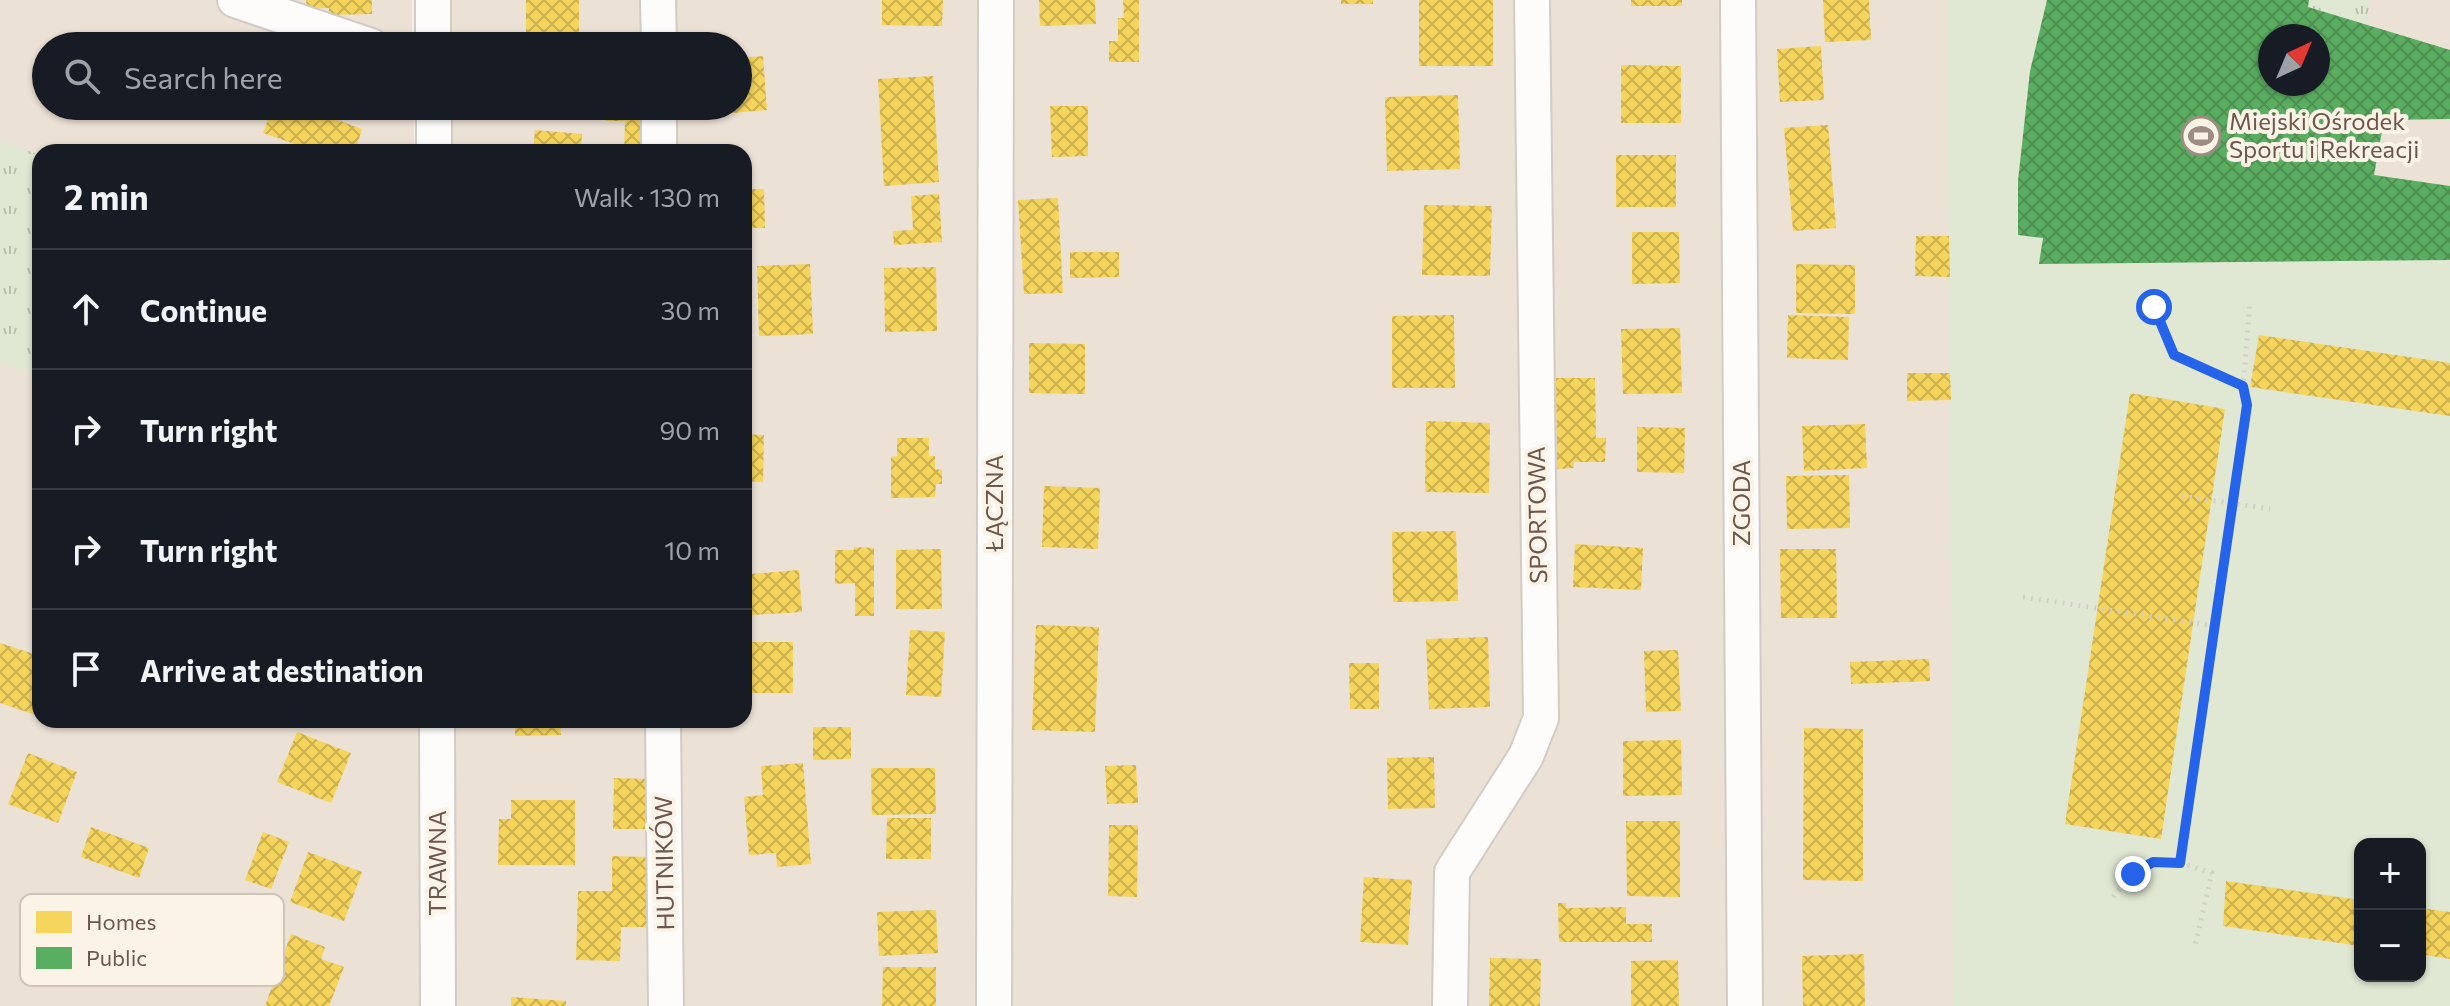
<!DOCTYPE html>
<html lang="en">
<head>
<meta charset="utf-8">
<style>
  body { margin:0; font-family:Commissioner,sans-serif; background:#20242c; color:#f1f3f6 }
  .controls { position:absolute; right:24px; bottom:24px; display:grid; overflow:hidden; border-radius:16px; box-shadow:0 2px 6px #0004 }
  .controls button { width:72px; height:72px; display:grid; place-items:center; padding:0; border:0; border-bottom:2px solid #363941; background:#171b24; color:#f1f3f6; font:40px sans-serif }
  .compass { position:absolute; left:2258px; top:24px; width:72px; height:72px; border-radius:50%; background:#171b24; box-shadow:0 2px 6px #0004; rotate:44deg }
  .stop { position:absolute; width:24px; height:24px; margin:-18px; border:6px solid #2563eb; border-radius:50%; background:#fff }
  .stop.end { background:#2563eb; border-color:#fff; box-shadow:0 2px 8px #0008 }
  .list { margin:0; padding:0; list-style:none }
  h2 { display:flex; justify-content:space-between; align-items:center; height:104px; margin:0; padding:0 32px; font-size:34px }
  h2 small { font-size:26px; font-weight:400; color:#9ea1a6 }
  .list li { display:grid; grid-template-columns:52px 1fr auto; gap:24px; align-items:center; box-sizing:border-box; height:120px; padding:0 32px; border-top:2px solid #363941 }
  .list b { display:block; font-size:30px; white-space:nowrap }
  .list em { font-size:26px; font-style:normal; color:#9ea1a6 }
  .icon { flex:none; width:44px; height:44px; fill:none; stroke:currentColor; stroke-width:2; stroke-linecap:round; stroke-linejoin:round }
  .map { position:relative; flex:none; width:2450px; height:1006px; overflow:hidden }
  .search { position:absolute; background:#171b24; box-shadow:0 2px 6px #0004; left:32px; top:32px; width:720px; height:88px; display:flex; align-items:center; gap:20px; box-sizing:border-box; padding:0 28px; border-radius:44px; color:#9ea1a6; font-size:30px }
  .panel { position:absolute; background:#171b24; box-shadow:0 2px 6px #0004; left:32px; top:144px; width:720px; height:584px; border-radius:24px }
  .map>svg:first-child { display:block }
  .residential { fill:#ece1d5; fill-rule:evenodd }
  .grass { fill:url(#grass-tufts) }
  .park { fill:#e0e8d3; fill-rule:evenodd }
  .homes { fill:url(#homes-cross-hatch) }
  .public { fill:url(#public-cross-hatch); fill-rule:evenodd }
  .lines { fill:none; stroke-linecap:round; stroke-linejoin:round }
  .street-casing { stroke:#d2cbc6; stroke-width:38 }
  .path { stroke:#d4cec9; stroke-width:5; stroke-dasharray:2 6; stroke-linecap:butt }
  .street { stroke:#fdfcfb; stroke-width:34 }
  .route { stroke:#2563eb; stroke-width:10 }
  .labels { text-anchor:middle; stroke-width:8; stroke-linejoin:round; paint-order:stroke }
  .poi-label { font-size:24px; fill:#6d574c; stroke:#fcf3e7; text-anchor:start }
  .street-label { font-size:24px; fill:#6d574c; stroke:#fcf3e7 }
  .key { fill:#fcf3e7; stroke:#d1c4b8; stroke-width:2 }
  .key-label { font-size:22px; fill:#6d574c }
</style>
</head>
<body>
<div class="map">
<svg width="2450" height="1006" viewBox="0 0 2450 1006">
  <defs>
    <pattern id="grass-tufts" width="24" height="20" patternUnits="userSpaceOnUse" patternTransform="scale(2)"><rect width="24" height="20" fill="#e0e8d3"/><path d="M3 7l-1-3M5 7V3M7 7l1-3M15 17l-1-3M17 17v-4M19 17l1-3" fill="none" stroke="#babfad"/></pattern>
    <pattern id="homes-cross-hatch" width="8" height="8" patternUnits="userSpaceOnUse" patternTransform="scale(2)"><rect width="8" height="8" fill="#f6d55c"/><path d="M0 0l8 8M0 8l8-8" fill="none" stroke="#cbb04e"/></pattern>
    <pattern id="public-cross-hatch" width="8" height="8" patternUnits="userSpaceOnUse" patternTransform="scale(2)"><rect width="8" height="8" fill="#5aae61"/><path d="M0 0l8 8M0 8l8-8" fill="none" stroke="#4f9052"/></pattern>
  </defs>
  <rect width="100%" height="100%" fill="#f3eee7"/>
  <!-- residential -->
  <path class="residential" d="M0 0H412V46H46V106H413L414 152H40V720H420L423 1006H0Z
    M433 0H2450V1006H438L437 720H744V152H434V106H738V46H433ZM2270 36H2318V84H2270ZM2360 844H2420V976H2360Z"/>
  <!-- grass -->
  <path class="grass" d="M2309 0H2370L2366 25 2308 7Z
    M0 141 40 155V377L0 362Z"/>
  <!-- park -->
  <path class="park" d="M1947 0H2309L2308 7 2384 120 2375 175 2450 186V1006H1953ZM2270 36H2318V84H2270ZM2360 844H2420V976H2360Z"/>
  <!-- homes -->
  <path class="homes" d="M306 0H372V14L329 15V8H307Z
    M526 0H579V46H526Z
    M882 0H943L942 26 882 25Z
    M1039 0H1095L1096 24 1040 26Z
    M1123 0H1139V62H1109V41H1118V18H1124Z
    M1341 0H1373V4H1341Z
    M1419 0H1493V66H1419Z
    M1631 0H1682V6H1631Z
    M1823 0H1869L1871 40 1825 42Z
    M1821 46 1824 100 1780 102 1777 49Z
    M763 56 767 110 711 115V106H738V58Z
    M1621 65 1681 66V123H1621Z
    M933 76 939 182 884 186 878 79Z
    M1458 95 1460 169 1387 171 1385 97Z
    M284 106H300L362 129 357 145 360 146 358 152H318L263 133 270 114 280 117Z
    M606 106H646V152H624L625 121H606Z
    M1050 106H1088V156L1052 157Z
    M1828 125 1836 228 1793 231 1784 128Z
    M535 130 582 134 581 152H533Z
    M1616 155H1676V207H1616Z
    M744 189H764L765 228H744Z
    M939 194 942 242 894 245 893 231 913 230 911 196Z
    M1058 198 1063 293 1024 294 1018 200Z
    M1424 205 1492 206 1490 276 1422 275Z
    M1632 232H1679L1680 283 1632 284Z
    M1916 236H1949L1950 277 1915 276Z
    M1070 252H1119V277L1070 278Z
    M810 264 813 334 759 336 757 266Z
    M1796 264 1855 265V314L1796 313Z
    M936 267 937 331 885 332 884 268Z
    M1454 315 1455 388H1392V316Z
    M1788 315 1849 317 1848 360 1787 358Z
    M1680 328 1682 393 1623 394 1621 329Z
    M2259 335 2450 363V416L2250 387Z
    M1029 343 1085 344V394L1029 393Z
    M1907 373H1950L1951 400 1907 401Z
    M1556 378H1595L1596 438H1606L1605 462H1574V468L1557 469Z
    M2130 393 2225 409 2161 839 2065 824Z
    M1426 421 1490 423 1489 493 1425 492Z
    M1865 424 1867 468 1804 471 1802 426Z
    M1637 427 1685 428 1684 473 1637 472Z
    M744 434 764 435 763 482 744 481Z
    M897 438H929V456H935V469L942 470V484H936L935 497 891 498V457L897 456Z
    M1849 475 1850 528 1787 529 1786 476Z
    M1044 486 1100 488 1098 549 1042 547Z
    M1456 531 1458 601 1393 602 1392 532Z
    M1575 544 1643 548 1641 590 1573 587Z
    M854 547 874 548V616H855V583L835 584V550H854Z
    M941 549 942 609H896V550Z
    M1780 549H1836L1837 618H1781Z
    M799 570 802 612 752 615 750 574Z
    M1036 625 1099 627 1095 732 1032 730Z
    M910 630 945 632 941 697 906 695Z
    M1488 637 1490 707 1429 709 1426 639Z
    M744 642H793V693H744Z
    M0 643 40 656V693L33 714 0 703Z
    M1678 650 1681 711 1646 712 1644 651Z
    M1929 659 1930 681 1851 684 1850 662Z
    M1349 663H1379V709H1350Z
    M515 720H560L561 735 515 736Z
    M813 727H851V759L813 760Z
    M1804 728 1863 729V881L1803 880Z
    M297 732 351 753 331 803 277 782Z
    M1681 740 1682 795 1623 796V741Z
    M28 753 77 772 58 823 8 804Z
    M1434 757 1435 808 1388 809 1387 758Z
    M803 763 811 864 777 867 776 853 749 855 744 797 763 795 761 766Z
    M1136 765 1138 803 1107 804 1105 766Z
    M871 768H935L936 814 872 815Z
    M614 778 648 779V829H613Z
    M511 800H575V865H498L499 819H511Z
    M887 818H931V859H886Z
    M1626 821H1680V897L1627 896Z
    M1109 825H1138L1137 897 1108 896Z
    M91 827 149 848 139 878 81 857Z
    M263 832 289 842 271 889 245 880Z
    M308 852 362 872 344 921 290 902Z
    M612 856 648 857 647 927H621L620 961 576 960 578 891H612Z
    M1364 877 1412 880 1408 945 1360 942Z
    M2226 881 2360 900V946L2223 926Z
    M1558 903H1566V908L1626 907V924H1652V942H1559Z
    M2420 908 2450 912V959L2420 954Z
    M936 910 938 953 879 956 877 912Z
    M291 934 325 947 321 959 344 967 329 1006H265Z
    M1864 954 1865 1006H1803L1802 956Z
    M1490 958 1541 959 1540 1006H1489Z
    M1678 960 1679 1006H1631V961Z
    M883 967H936V1006H882Z
    M511 997 566 1001V1006H511Z"/>
  <!-- public -->
  <path class="public" d="M2047 0H2309L2308 7 2450 50V119L2384 120 2374 175 2450 186V260L2039 264 2043 238 2018 235V181L2030 71ZM2270 36H2318V84H2270Z"/>
  <g class="lines">
    <defs>
      <path id="street" d="M235 0 371 46
        M433 0V46
        M658 0 659 46
        M1738 0 1745 1006
        M434 106V152
        M659 106V152
        M437 720 438 1006
        M663 720 666 1006
        M994 1006 996 0
        M1450 1006 1452 872 1526 756 1541 718 1532 0"/>
    </defs>
    <!-- street casing -->
    <use href="#street" class="street-casing"/>
    <!-- path -->
    <path class="path" d="M2154 307 2174 355 2243 386
      M2182 496 2270 509
      M2023 597 2215 626
      M2180 863 2212 873 2195 945
      M2113 897C2138 867 2140 862 2180 863L2247 405 2243 386 2250 302"/>
    <!-- street -->
    <use href="#street" class="street"/>
  </g>
  <g class="lines">
    <!-- route -->
    <path class="route" d="M2133 874 2153 862 2180 863 2247 405 2243 386 2174 355 2154 307"/>
  </g>
  <!-- icons -->
  <defs>
    <symbol id="stadium-ring" viewBox="-11 -11 22 22"><circle r="9.5" fill="#fcf3e7" stroke="#9c8c82" stroke-width="1.5"/><path d="M0-5a6.5 5 0 1 0 0 10a6.5 5 0 1 0 0-10ZM-3.5-1.8h7v3.6h-7Z" fill="#9c8c82"/></symbol>
  </defs>
  <g fill-rule="evenodd">
    <use href="#stadium-ring" x="2179" y="114" width="44" height="44"/>
  </g>
  <g class="labels">
    <!-- poi labels -->
    <g class="poi-label">
      <text x="2229" y="130">Miejski Ośrodek<tspan x="2229" dy="28">Sportu i Rekreacji</tspan></text>
    </g>
    <!-- street labels -->
    <g class="street-label">
      <text transform="translate(995 503) rotate(-90)" y="8">ŁĄCZNA</text>
      <text transform="translate(1742 503) rotate(-90)" y="8">ZGODA</text>
      <text transform="translate(1538 515) rotate(-91)" y="8">SPORTOWA</text>
      <text transform="translate(438 863) rotate(-90)" y="8">TRAWNA</text>
      <text transform="translate(665 863) rotate(-91)" y="8">HUTNIKÓW</text>
    </g>
  </g>
  <!-- legend -->
  <rect x="20" y="894" width="264" height="92" rx="12" class="key"/>
  <rect x="36" y="911" width="36" height="22" fill="#f6d55c"/>
  <rect x="36" y="947" width="36" height="22" fill="#5aae61"/>
  <g class="key-label">
    <text x="86" y="930">Homes</text>
    <text x="86" y="966">Public</text>
  </g>
</svg>
<div class="controls">
<button>+</button>
<button>−</button>
</div>
<svg class="compass" viewBox="-18 -18 36 36"><path d="M0-13l5 13h-10z" fill="#e53935"/><path d="M0 13l5-13h-10z" fill="#9ea1a6"/></svg>
<div class="stop" style="left:2154px;top:307px"></div>
<div class="stop end" style="left:2133px;top:874px"></div>
<div class="search"><svg class="icon" aria-label="search" viewBox="0 0 24 24"><circle cx="10" cy="10" r="6"/><path d="M15 15l6 6"/></svg>Search here</div>
<section class="panel">
<h2>2 min<small>Walk · 130 m</small></h2>
<ul class="list">
<li><svg class="icon" aria-label="ahead" viewBox="0 0 24 24"><path d="M12 20V5M6 11l6-6 6 6"/></svg><div><b>Continue</b></div><em>30 m</em></li>
<li><svg class="icon" aria-label="right" viewBox="0 0 24 24"><path d="M7 20v-9h11M14 6l5 5-5 5"/></svg><div><b>Turn right</b></div><em>90 m</em></li>
<li><svg class="icon" aria-label="right" viewBox="0 0 24 24"><path d="M7 20v-9h11M14 6l5 5-5 5"/></svg><div><b>Turn right</b></div><em>10 m</em></li>
<li><svg class="icon" aria-label="arrive" viewBox="0 0 24 24"><path d="M6 21V4h12l-3 4 3 4H6"/></svg><div><b>Arrive at destination</b></div></li>
</ul>
</section>
</div>
</body>
</html>
